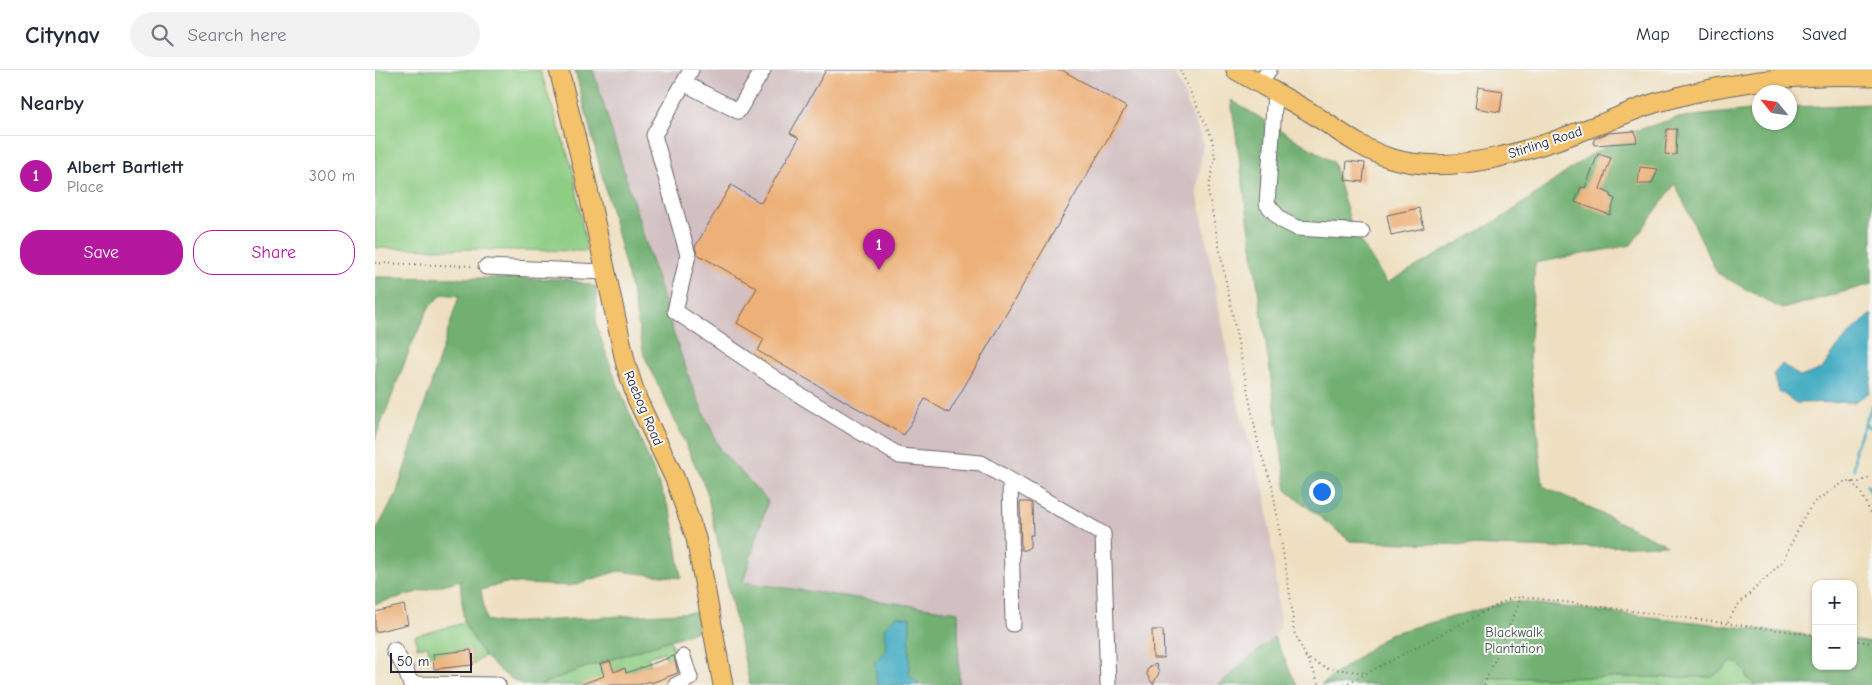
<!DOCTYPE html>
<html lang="en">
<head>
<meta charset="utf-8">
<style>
  body { margin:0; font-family:"Comic Neue",sans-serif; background:#f2f2f3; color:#1f2937 }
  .controls { position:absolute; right:15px; bottom:15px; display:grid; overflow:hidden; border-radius:10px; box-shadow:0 1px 4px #0004 }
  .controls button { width:45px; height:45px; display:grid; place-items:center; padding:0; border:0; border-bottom:1px solid #e0e1e3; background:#fff; color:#1f2937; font:25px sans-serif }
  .compass { position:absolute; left:1377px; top:15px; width:45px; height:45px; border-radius:50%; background:#fff; box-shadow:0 1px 4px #0004; rotate:299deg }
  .scale { position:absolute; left:15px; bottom:12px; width:82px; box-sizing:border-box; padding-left:5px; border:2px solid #22223b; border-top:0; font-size:14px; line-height:18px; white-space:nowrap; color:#22223b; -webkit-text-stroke:4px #f6f6f2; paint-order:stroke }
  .you { position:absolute; left:946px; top:421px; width:18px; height:18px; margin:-12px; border:4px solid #fff; border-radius:50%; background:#1a73e8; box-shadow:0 0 0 8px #1a73e833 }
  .badge { display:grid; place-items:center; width:32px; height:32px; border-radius:50%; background:#b5179e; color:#fff; font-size:16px; font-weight:700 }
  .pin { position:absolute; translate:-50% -41px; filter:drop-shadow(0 1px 2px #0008) }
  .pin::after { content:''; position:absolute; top:26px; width:18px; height:15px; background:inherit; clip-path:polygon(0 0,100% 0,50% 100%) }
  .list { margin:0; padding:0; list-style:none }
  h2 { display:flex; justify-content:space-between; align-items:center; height:65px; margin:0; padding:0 20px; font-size:21px }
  h2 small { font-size:16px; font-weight:400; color:#747a83 }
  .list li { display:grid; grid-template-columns:32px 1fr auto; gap:15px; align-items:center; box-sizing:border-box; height:80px; padding:0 20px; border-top:1px solid #e0e1e3 }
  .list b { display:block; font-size:19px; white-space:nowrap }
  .list p { margin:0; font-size:16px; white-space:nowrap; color:#747a83 }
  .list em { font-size:16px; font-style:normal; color:#747a83 }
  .actions { display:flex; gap:10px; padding:15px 20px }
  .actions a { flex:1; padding:11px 0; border:1px solid #b5179e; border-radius:20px; text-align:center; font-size:18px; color:#b5179e }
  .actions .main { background:#b5179e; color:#fff }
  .icon { flex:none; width:28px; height:28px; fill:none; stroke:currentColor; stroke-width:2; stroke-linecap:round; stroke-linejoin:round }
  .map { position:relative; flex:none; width:1497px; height:615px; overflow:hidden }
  header { display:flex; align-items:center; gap:30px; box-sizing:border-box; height:70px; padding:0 25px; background:#fff; border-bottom:1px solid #e0e1e3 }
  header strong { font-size:24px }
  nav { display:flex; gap:28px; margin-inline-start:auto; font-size:18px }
  .search { width:350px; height:45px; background:#f2f2f3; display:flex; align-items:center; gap:12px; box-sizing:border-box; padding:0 18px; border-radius:28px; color:#747a83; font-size:19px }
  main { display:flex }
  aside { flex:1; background:#fff }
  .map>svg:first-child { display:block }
  .industrial { fill:#d2bfc1 }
  .green { fill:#8ecd84; stroke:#587860 }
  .forest { fill:#72b072; stroke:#4a6956 }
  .water { fill:#42acc2; stroke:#32677e }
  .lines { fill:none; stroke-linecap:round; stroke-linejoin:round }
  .stream { stroke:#42acc2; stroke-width:3 }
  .building { fill:#edb078 }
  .minor-casing { stroke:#69646a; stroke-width:17 }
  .major-casing { stroke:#69646a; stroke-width:21 }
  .path { stroke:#69646a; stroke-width:2; stroke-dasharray:1 4; stroke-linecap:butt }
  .minor { stroke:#fff; stroke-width:15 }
  .major { stroke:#f3c26a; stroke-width:19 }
  .labels { text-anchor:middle; stroke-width:4; stroke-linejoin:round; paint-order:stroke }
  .street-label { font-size:14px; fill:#22223b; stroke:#f6f6f2 }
  .park-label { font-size:14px; fill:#425551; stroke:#f6f6f2 }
</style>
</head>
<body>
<header>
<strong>Citynav</strong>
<div class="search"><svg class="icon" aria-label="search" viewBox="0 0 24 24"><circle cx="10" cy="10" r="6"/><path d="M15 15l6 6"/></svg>Search here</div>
<nav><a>Map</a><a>Directions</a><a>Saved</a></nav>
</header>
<main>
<aside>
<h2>Nearby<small></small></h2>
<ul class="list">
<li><span class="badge">1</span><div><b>Albert Bartlett</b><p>Place</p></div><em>300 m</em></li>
</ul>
<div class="actions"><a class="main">Save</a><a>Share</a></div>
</aside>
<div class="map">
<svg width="1497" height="615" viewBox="0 0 1497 615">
  <rect width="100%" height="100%" fill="#f6f6f2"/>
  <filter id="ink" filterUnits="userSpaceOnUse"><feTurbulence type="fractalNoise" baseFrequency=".02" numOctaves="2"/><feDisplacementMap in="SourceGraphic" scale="10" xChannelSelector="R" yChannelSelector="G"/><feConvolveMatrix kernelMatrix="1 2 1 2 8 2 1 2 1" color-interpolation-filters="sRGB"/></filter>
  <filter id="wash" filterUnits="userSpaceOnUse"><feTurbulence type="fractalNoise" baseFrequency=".0096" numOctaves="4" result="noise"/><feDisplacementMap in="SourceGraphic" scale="20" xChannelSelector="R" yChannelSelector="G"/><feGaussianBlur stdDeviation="1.12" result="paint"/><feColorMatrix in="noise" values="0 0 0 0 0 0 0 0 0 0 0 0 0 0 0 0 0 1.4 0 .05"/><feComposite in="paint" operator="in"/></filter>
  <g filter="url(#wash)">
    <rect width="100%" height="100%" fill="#eedfc0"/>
    <!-- industrial -->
    <path class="industrial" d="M218 0H799L828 73 822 121 862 330 891 428 906 557 899 566 843 615H584L583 542 368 512 393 431 345 380 317 316 298 262Z"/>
    <!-- green -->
    <path class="green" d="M0 0H165L198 100 212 181 0 178Z
      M89 553 109 586 98 595 96 580 54 585 53 576 42 578 40 566Z
      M295 570 300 586 291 589 289 582 273 587 276 594 251 603 249 598 239 601 235 591 225 594 229 606 220 615H164L203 600Z
      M1357 592H1362L1371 602 1372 608 1381 615H1109L1112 608 1337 607Z"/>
    <!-- forest -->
    <path class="forest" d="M200 0H218L298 262 317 316 345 380 393 431 368 512 583 542 584 615H375L331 419 295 340 269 285 257 222Z
      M856 30 958 92 977 158 1012 213 1130 146 1214 86 1260 61 1301 48 1384 39V52H1414L1415 37 1497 34V214L1407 239 1342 203 1300 114 1256 175 1160 193 1154 286 1168 416 1292 475 1179 478 975 471 912 421Z
      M0 207 192 209 222 217 221 255 239 305 297 446 306 508 243 501 195 516 130 513 106 520 111 550 127 553 322 542 326 560 203 600 164 615H147L129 604 109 586 89 553 85 510 0 534V462L21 425 84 226 68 224 54 237 36 276 0 370Z
      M1136 531 1441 566V596H1478V570L1497 573V615H1381L1372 608 1371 602 1363 593 1357 592 1337 607 1113 608 1109 615H946L1014 564Z
      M899 567 922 615H843Z"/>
    <!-- water -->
    <path class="water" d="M1497 244V303L1494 323 1479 332 1421 333 1404 321 1398 305 1407 294 1425 307 1447 299 1461 279 1479 259Z
      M522 546 535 548 534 604 544 615H502L500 592 511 580 509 558Z"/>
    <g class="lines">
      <!-- stream -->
      <path class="stream" d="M1491 355 1497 359
        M1479 399 1480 379 1497 336
        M1492 415 1497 424"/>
    </g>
    <g id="blocks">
      <!-- building -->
      <path class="building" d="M451 0H687L751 37 574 343 550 329 529 365 383 281 389 269 362 253 382 218 322 184 320 177 356 115 386 133 424 68 415 63Z
        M1103 17 1128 21 1125 42 1100 38Z
        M1292 59H1302L1301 85 1290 84Z
        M1260 61 1262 72 1219 75V69L1233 63Z
        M1223 84 1236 88 1225 119 1236 124V127L1240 129 1235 145 1200 132 1206 117 1210 118Z
        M972 91 990 93 988 112 970 110Z
        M1265 97 1283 99 1277 114H1263Z
        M1044 138 1049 158 1016 165 1012 145Z
        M645 432H654L657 434 658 465H655V477L650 480H646Z
        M29 535 33 554 0 562V542Z
        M777 560H788L789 588H778Z
        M96 580 98 595 59 599 58 584Z
        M299 586 303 603 276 613 275 611 264 615H208L207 614 229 606 225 594 235 591 239 602 250 598 251 603Z
        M781 594 784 603 778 614 772 605V600L774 597Z"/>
    </g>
  </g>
  <g filter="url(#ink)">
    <use href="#blocks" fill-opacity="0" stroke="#69646a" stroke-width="1"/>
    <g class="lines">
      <defs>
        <path id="minor" d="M316 0 279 65 313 185 300 241 423 324 525 386 606 393 635 410 638 554
          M309 13 363 41 388 0
          M884 14 894 0
          M900 23 892 134 906 150 922 158 987 162
          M111 197 230 202
          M635 410 728 464 733 615
          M19 580 30 598 36 615
          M36 614 123 615
          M301 615 315 608 308 587"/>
        <path id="major" d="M184 0 210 106 251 295 262 329 300 409 321 468 348 615
          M861 0C885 14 909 27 933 41 959 57 985 79 1015 88 1083 109 1167 76 1231 52 1247 45 1264 38 1280 33 1351 12 1424 3 1497 6"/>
      </defs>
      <!-- minor casing -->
      <use href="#minor" class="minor-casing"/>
      <!-- major casing -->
      <use href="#major" class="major-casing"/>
      <!-- path -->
      <path class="path" d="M805 0 837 68 840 89 833 121 884 378 897 415 916 531 919 562 945 615
        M0 193 98 196
        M1477 412 1486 423 1497 446
        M1353 552 1361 537 1407 492 1430 445 1439 432 1469 412H1484L1497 406
        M1478 570 1497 573
        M930 587 952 598 992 603
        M969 615 1136 528 1151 527 1441 565
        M1109 615 1143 536 1144 527"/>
      <!-- minor -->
      <use href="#minor" class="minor"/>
      <!-- major -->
      <use href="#major" class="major"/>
    </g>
  </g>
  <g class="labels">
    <!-- street labels -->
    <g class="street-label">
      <text transform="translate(1170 72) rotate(-18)" y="5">Stirling Road</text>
      <text transform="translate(269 338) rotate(67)" y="5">Raebog Road</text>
    </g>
    <!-- park labels -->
    <g class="park-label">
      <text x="1139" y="567">Blackwalk<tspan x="1139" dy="16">Plantation</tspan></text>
    </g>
  </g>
</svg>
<div class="controls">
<button>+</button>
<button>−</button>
</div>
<svg class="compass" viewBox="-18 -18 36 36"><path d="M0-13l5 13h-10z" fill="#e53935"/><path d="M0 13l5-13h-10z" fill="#747a83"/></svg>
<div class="scale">50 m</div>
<div class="you"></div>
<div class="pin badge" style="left:504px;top:200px">1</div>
</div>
</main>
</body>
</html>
